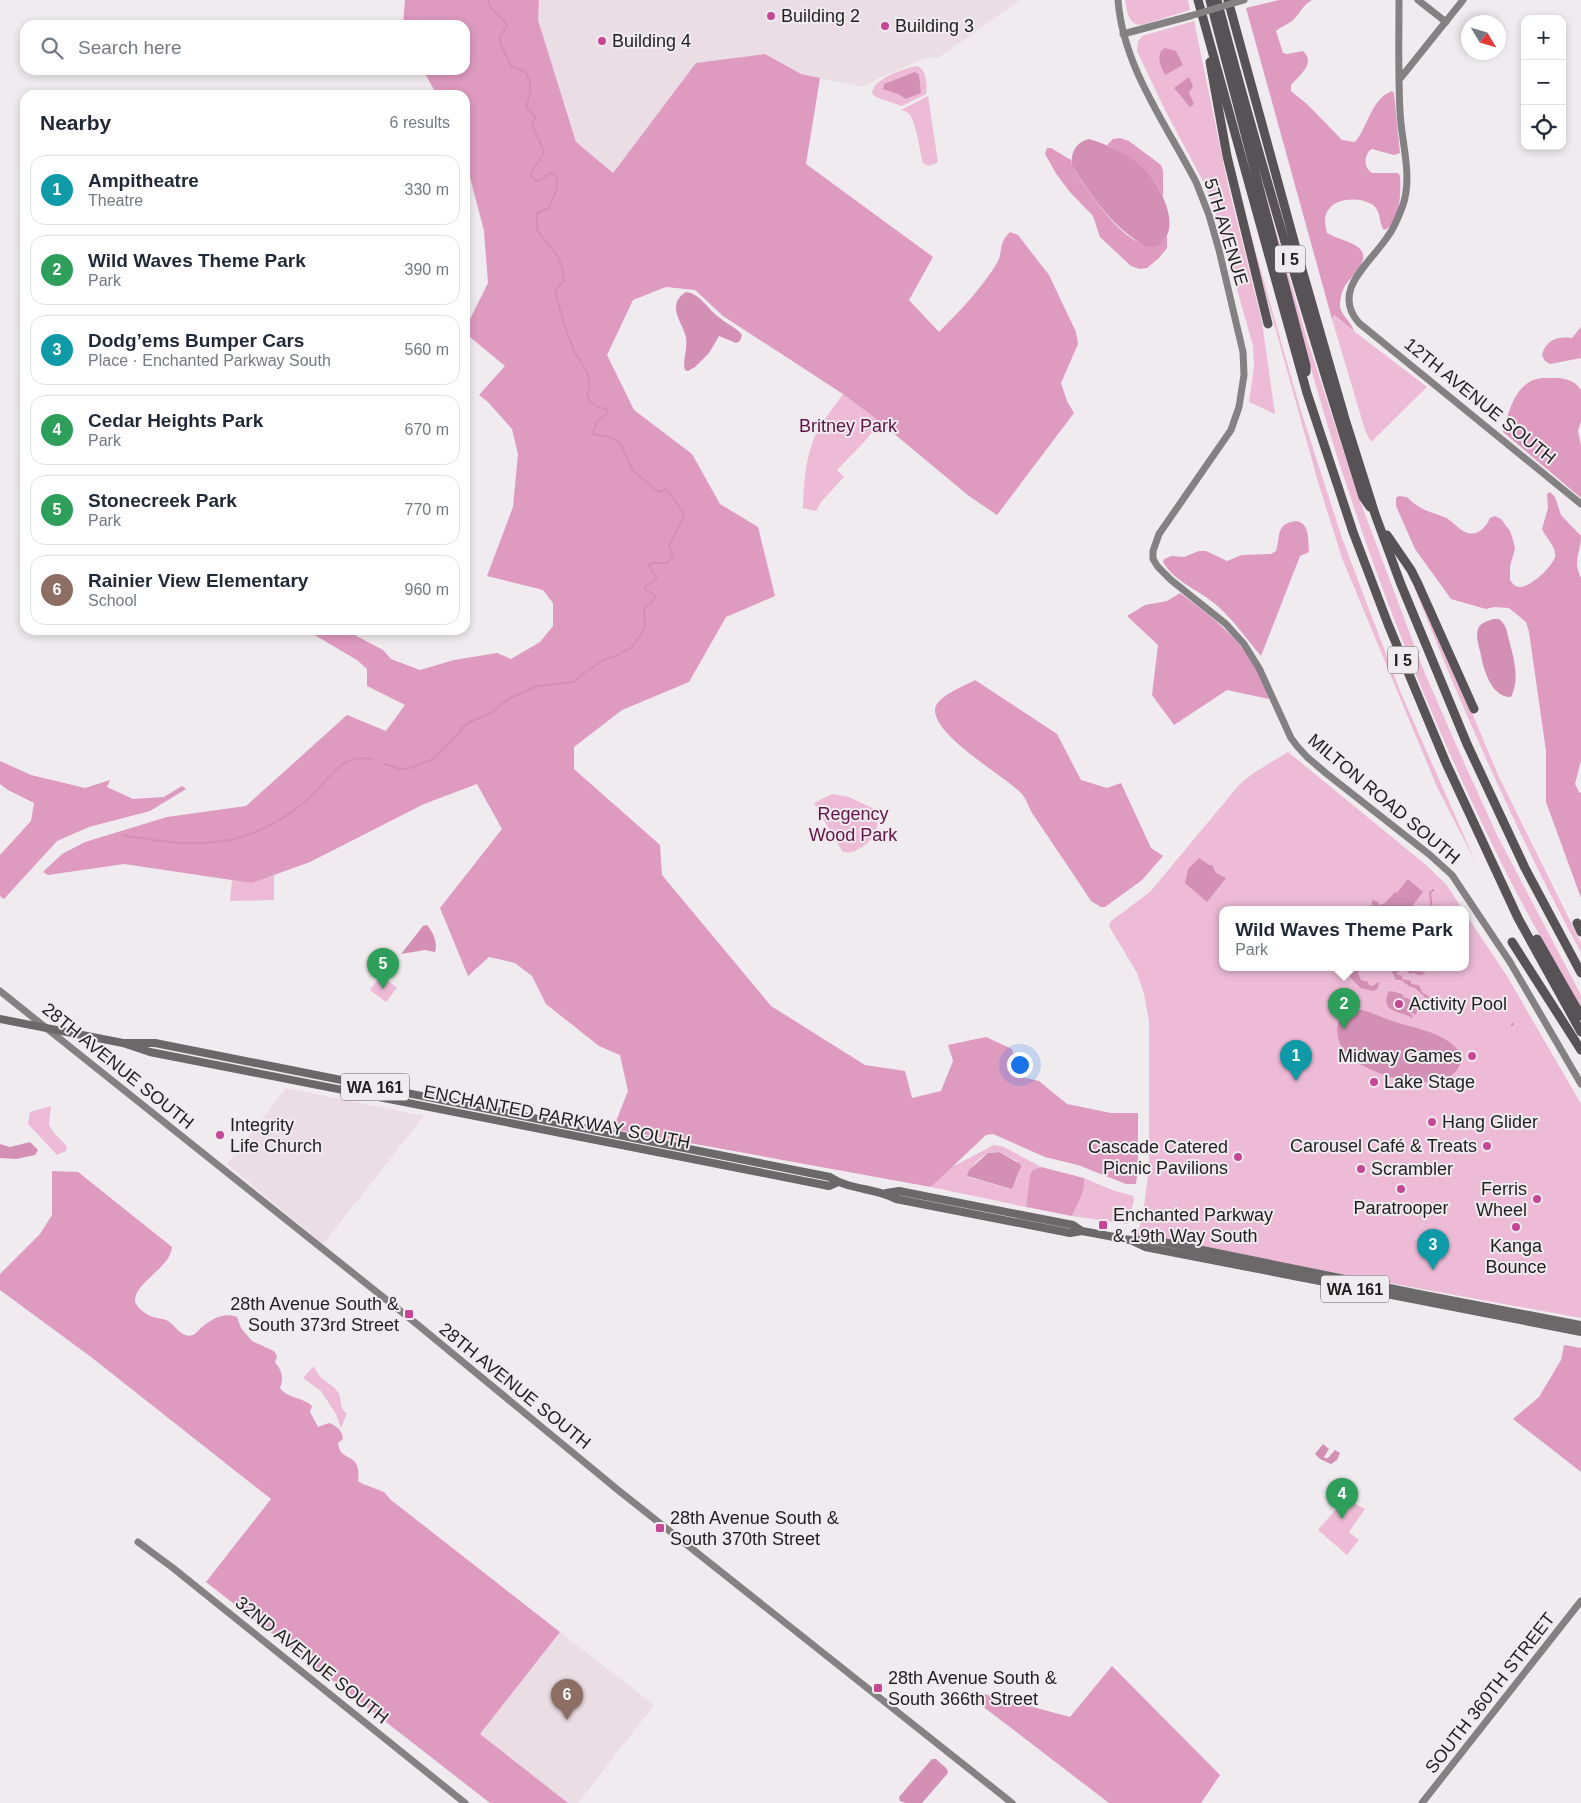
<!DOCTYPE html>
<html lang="en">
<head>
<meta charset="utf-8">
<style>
  body { margin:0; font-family:Arial,sans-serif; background:#f2f2f3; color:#1f2937 }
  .controls { position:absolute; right:15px; top:15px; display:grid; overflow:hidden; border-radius:10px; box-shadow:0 2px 8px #0003 }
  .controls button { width:45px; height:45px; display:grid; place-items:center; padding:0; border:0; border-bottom:1px solid #e0e1e3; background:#fff; color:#1f2937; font:25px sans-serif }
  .compass { position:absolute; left:1461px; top:15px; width:45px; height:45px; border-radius:50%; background:#fff; box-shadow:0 2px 8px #0003; rotate:128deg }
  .you { position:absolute; left:1019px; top:1064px; width:18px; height:18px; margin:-12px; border:4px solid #fff; border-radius:50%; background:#1a73e8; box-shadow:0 0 0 8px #1a73e833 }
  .badge { display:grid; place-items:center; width:32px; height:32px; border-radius:50%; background:#c54795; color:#fff; font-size:16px; font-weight:700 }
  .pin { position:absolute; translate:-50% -41px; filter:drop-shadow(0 1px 2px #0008) }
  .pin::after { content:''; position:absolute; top:26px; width:18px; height:15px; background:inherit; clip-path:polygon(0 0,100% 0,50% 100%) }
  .popup { position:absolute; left:1219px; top:906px; width:250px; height:65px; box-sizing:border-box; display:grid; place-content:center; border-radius:10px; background:#fff; filter:drop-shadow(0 1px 4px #0005); font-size:16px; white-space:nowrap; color:#747a83 }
  .popup b { font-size:19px; color:#1f2937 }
  .popup::after { content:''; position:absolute; left:50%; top:100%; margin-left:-10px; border:10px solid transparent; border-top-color:#fff }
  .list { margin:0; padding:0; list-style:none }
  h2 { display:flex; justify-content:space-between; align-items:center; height:65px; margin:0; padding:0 20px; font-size:21px }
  h2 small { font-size:16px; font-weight:400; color:#747a83 }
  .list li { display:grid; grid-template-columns:32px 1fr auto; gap:15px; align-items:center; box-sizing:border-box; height:70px; margin:0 10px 10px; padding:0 10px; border:1px solid #e0e1e3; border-radius:15px }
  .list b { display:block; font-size:19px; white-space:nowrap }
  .list p { margin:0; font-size:16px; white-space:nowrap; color:#747a83 }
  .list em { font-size:16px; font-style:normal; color:#747a83 }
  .icon { flex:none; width:28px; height:28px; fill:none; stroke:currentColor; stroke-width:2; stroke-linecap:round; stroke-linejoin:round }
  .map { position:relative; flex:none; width:1581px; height:1803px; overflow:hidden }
  .search { position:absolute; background:#fff; box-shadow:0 2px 8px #0003; left:20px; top:20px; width:450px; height:55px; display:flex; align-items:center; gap:12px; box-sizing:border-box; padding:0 18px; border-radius:15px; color:#747a83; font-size:19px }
  .panel { position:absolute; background:#fff; box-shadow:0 2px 8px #0003; left:20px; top:90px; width:450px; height:545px; border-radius:15px }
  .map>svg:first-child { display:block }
  .built { fill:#eadde3 }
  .green { fill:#edbbd6; fill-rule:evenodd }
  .forest { fill:#de9abf }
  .water { fill:#d390b4 }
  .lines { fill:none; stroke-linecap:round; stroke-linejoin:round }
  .stream { stroke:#d390b4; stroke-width:2 }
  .secondary { stroke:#848182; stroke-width:7 }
  .primary { stroke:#6b686a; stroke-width:8 }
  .highway { stroke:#575255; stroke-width:9 }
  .secondary-bridge { stroke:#848182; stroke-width:7 }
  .poi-dot { fill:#c54795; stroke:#f0ebee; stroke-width:2 }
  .labels { text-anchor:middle; stroke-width:4; stroke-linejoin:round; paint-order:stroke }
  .shield { fill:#f0ebee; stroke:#5e5c5d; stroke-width:1 }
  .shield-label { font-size:16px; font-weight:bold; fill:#201e1f }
  .poi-label { font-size:18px; fill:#201e1f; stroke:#f0ebee; text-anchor:start }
  .street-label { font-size:18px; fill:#201e1f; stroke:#f0ebee }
  .park-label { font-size:18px; fill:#621447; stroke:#f0ebee }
</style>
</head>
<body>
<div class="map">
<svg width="1581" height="1803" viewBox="0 0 1581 1803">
  <rect width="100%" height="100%" fill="#f0ebee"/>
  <!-- built -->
  <path class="built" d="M539 0H1020L938 58H925L879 78 864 87 801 74 765 54 696 63 613 173 576 142 538 20Z
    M286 1088 424 1116 323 1244 227 1164Z
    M560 1632 654 1705 578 1803H568L480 1734Z"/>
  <!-- green -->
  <path class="green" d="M1125 0H1188L1190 10 1142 25C1128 25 1127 11 1125 0Z
    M1194 21 1228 185 1262 322 1275 414 1249 402 1254 367 1253 346 1214 208 1204 183 1166 112 1137 51 1138 42 1142 36Z
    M917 66C927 69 927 85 926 94L902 106 876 97 872 94C873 78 903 69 917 66Z
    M928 96 938 162 929 166 923 163C920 153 916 119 908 113 906 111 903 111 901 110Z
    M1267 200 1307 339 1357 493 1424 671 1457 747 1497 835 1581 995V1009C1558 968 1535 928 1513 886 1420 704 1348 512 1296 314 1287 276 1275 238 1267 200Z
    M1246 218 1300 408 1342 538 1400 691 1476 863 1437 787 1342 558 1318 482 1245 219Z
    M1333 315 1427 387 1371 442 1365 430 1332 319Z
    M843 394 880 422 865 441 837 470 844 477 821 502 816 511 803 508C804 479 806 448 822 423 829 413 836 404 843 394Z
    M1412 577 1431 615 1498 775 1581 943V953C1518 835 1464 714 1415 589Z
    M1288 752 1426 865 1446 884 1463 910H1223V968H1465V913L1507 976 1581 1104V1318L1137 1237 1143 1213 1149 1169V1021L1144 994 1137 973 1109 926 1111 921 1150 892 1239 785 1252 774Z
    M832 794 849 797 881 812C875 819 879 824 876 831 871 842 854 857 842 851L814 803Z
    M274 875V900L230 901 232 880 252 883Z
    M381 975 397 988 386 1002 370 990Z
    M51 1106 49 1125 54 1133 67 1146 66 1151 57 1155 28 1124 30 1112Z
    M994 1145 1004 1147 1041 1167 1033 1170 1030 1174 1026 1207 931 1187 952 1167ZM993 1152H999L1017 1161 1020 1171 1012 1189 968 1177C968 1168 983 1153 993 1152Z
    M1084 1178 1112 1190 1133 1196 1134 1200 1128 1224 1072 1216C1077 1205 1086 1191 1084 1178Z
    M314 1366C319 1381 330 1381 338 1392 343 1400 338 1408 347 1413L341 1428 336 1414 321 1391 303 1378Z
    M1354 1503 1365 1509 1349 1532 1359 1540 1347 1555 1318 1530 1338 1507H1345Z"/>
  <!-- forest -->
  <path class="forest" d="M405 0H539L538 20 576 142 613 173 696 63 765 54 801 74 820 78 806 164 933 257 909 300 939 332C959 312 982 288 997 263 1004 251 997 245 1010 232L1018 235 1049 275 1076 332 1078 344 1061 383 1067 401 1074 413 997 515 969 496 880 422 843 394 723 316 695 290 666 287 633 300 607 355 634 410 692 454 720 504 758 527 775 596 726 617 689 682 622 710 574 747V769L660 845 662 875 771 1006 865 1065 905 1071 912 1098 941 1091 953 1061 948 1045 986 1037 1012 1049 1015 1060 1013 1075 1039 1081 1067 1104 1111 1113H1138V1167L1136 1184H1126L1078 1165 1045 1157 993 1134 986 1135 931 1187 613 1129 628 1091 620 1055 599 1046 546 1004 532 976 515 963 489 957 468 976 440 908 502 829 477 784 424 804 310 862 252 883 124 864 48 875 43 872 62 854 85 842 167 817 246 806 347 715 386 731 405 705 367 686V669L357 660 306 630H345L383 650 391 659 420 670 454 660 497 653 511 659 540 642 553 626V603L543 590 487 576 513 507 518 454 512 429 488 402 479 395 505 366 465 333V329L488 283 484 231 465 158V95H437L423 70H465V25H403Z
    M1279 0H1312C1302 6 1301 12 1294 19 1289 24 1282 26 1276 31L1283 53 1287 54 1303 51C1316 64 1300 74 1291 85V91L1308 105 1342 140 1355 142C1368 127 1371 99 1392 91L1394 93 1400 153 1394 155 1372 149 1369 151C1364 158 1364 168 1372 173H1398L1400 176C1401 191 1401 224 1384 230 1378 222 1382 212 1373 205 1362 197 1337 197 1329 209 1323 216 1325 225 1327 233 1337 239 1351 241 1359 248 1373 260 1349 277 1344 288 1341 293 1340 301 1340 307 1342 316 1351 322 1354 331L1334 315 1332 319 1246 8Z
    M1120 138 1129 141 1161 165 1163 171V197C1151 170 1132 158 1107 145L1113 139Z
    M1047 148H1051L1071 160 1072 166C1085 187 1139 273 1167 236V248L1159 258 1147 268 1140 269 1131 266 1100 237 1093 216 1070 192 1057 175 1045 154Z
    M1581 327V358L1550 364 1545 361 1542 355C1546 340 1557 336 1572 338Z
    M1542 378C1558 378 1572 376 1581 390V421L1578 431 1581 446V498L1503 432C1508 415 1513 390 1531 381 1534 379 1539 379 1542 378Z
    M1550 492 1555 497 1561 515 1581 536C1581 553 1572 560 1581 578V760L1575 784 1579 792 1581 793V898L1546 802V751L1529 632 1526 622 1509 608 1494 607 1486 609 1451 599 1415 549 1396 506V498L1399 496 1407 497C1420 510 1428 511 1444 517 1452 520 1456 527 1463 531 1476 538 1485 529 1490 518L1495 516 1501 519 1510 531 1513 540 1515 549 1510 566V580C1512 583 1515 587 1519 587 1530 588 1552 567 1555 557 1557 547 1545 537 1542 529L1548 508 1547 494Z
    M1296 521C1310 523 1308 540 1309 552L1300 556 1261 656C1246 638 1232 618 1214 603 1197 589 1175 582 1163 562L1164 559 1172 556 1184 557 1199 551H1206L1227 561 1242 555 1271 554 1276 551C1281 536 1275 524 1296 521Z
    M1180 593C1208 614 1238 636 1255 666 1261 676 1265 688 1269 699L1227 690 1174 725 1152 695 1158 645 1127 616 1145 605 1167 601Z
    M975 680 1057 734 1081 780 1107 788 1121 783 1151 848 1163 856 1142 880 1105 907H1101L1091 901C1072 872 1053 844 1034 816 1029 809 1027 799 1021 793 1002 774 935 737 935 710 935 697 964 686 975 680Z
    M0 761 31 775 85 788 110 780 107 787 133 799 164 797 182 786 186 789 150 811 89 827 57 841 4 899 0 896V855L31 821 34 803 8 790 0 784Z
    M1041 1167 1084 1178C1086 1191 1077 1205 1072 1216L1026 1207 1030 1174 1033 1170Z
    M52 1171 78 1172 172 1247C170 1268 137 1281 135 1299 134 1306 146 1315 153 1317 158 1319 163 1318 168 1321 175 1325 182 1339 193 1335 196 1334 199 1329 202 1327 212 1319 224 1312 237 1317L241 1328 252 1341 274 1351 277 1356 275 1362C282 1371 284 1377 280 1388 288 1399 303 1397 312 1406L310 1412 318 1427 329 1423C337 1426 342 1430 343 1439L338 1443C340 1464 362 1450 358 1481L363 1484 384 1492 391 1500 560 1632 480 1734 568 1803H490L206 1582 271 1499 91 1357 0 1290V1274L40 1234 52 1215Z
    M1564 1345 1581 1348V1472L1513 1419 1539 1397 1561 1360Z
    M1112 1666 1220 1775 1201 1803H1109L977 1702 984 1694 1070 1717Z"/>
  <!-- water -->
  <path class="water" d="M1165 48 1176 51 1183 65 1165 75C1161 67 1157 60 1161 51Z
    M915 72 919 75 921 93 906 99 898 94 883 89 884 84Z
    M1189 77 1193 86 1189 93 1194 104 1190 107 1174 88Z
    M1089 139C1107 144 1128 154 1142 167 1158 181 1181 223 1163 241 1160 245 1155 247 1150 247 1142 246 1136 240 1130 236 1105 217 1089 192 1072 166 1070 153 1076 142 1089 139Z
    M686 292C700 293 709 311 720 318 727 324 737 328 742 335L740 341 736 343 719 336 709 353 695 367 688 371 685 370C682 362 688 348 686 338 684 327 676 318 676 308 676 300 680 296 686 292Z
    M1493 619H1499C1506 624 1507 631 1509 640 1514 659 1520 679 1511 697 1490 697 1483 667 1480 651 1478 643 1475 634 1479 627 1482 622 1488 621 1493 619Z
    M1199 858 1209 865H1212L1216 873 1226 878 1207 902 1185 883 1188 869Z
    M1408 879 1423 892 1413 905 1414 907 1412 910 1367 909 1368 907 1372 905V900L1378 902 1379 905 1384 904 1395 892 1397 893Z
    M427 925C433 932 438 943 435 952L425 950 401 954 423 926Z
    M1351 968H1359L1358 973 1361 980 1368 982 1369 985 1373 986 1378 982 1379 983 1378 988 1374 991 1360 988C1357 983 1350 979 1348 973Z
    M1393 968H1405L1408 969 1416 968 1420 972H1424L1425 974 1419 975 1413 973 1410 974 1407 971 1401 970 1396 974 1402 976V979L1411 981V984L1419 985 1422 992 1431 998 1418 1010 1415 1015 1412 1013 1413 1007 1426 1002 1424 999 1425 997 1415 988 1409 986 1401 980H1396L1392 971Z
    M1391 991 1402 994 1404 998H1408L1412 1002 1410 1013 1413 1016 1412 1018C1405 1013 1394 1013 1388 1007L1386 1001 1388 992Z
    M1362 1010C1374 1013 1383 1018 1395 1022 1417 1029 1448 1033 1461 1054 1462 1070 1452 1077 1439 1080 1406 1086 1382 1076 1354 1061 1340 1053 1328 1023 1347 1013 1351 1011 1357 1011 1362 1010Z
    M30 1142 38 1150 35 1155 16 1159 0 1158V1144L10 1147Z
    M999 1152 1020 1164 1021 1167 1012 1189 967 1176 969 1170 988 1153Z
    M1323 1444 1329 1449 1324 1457 1325 1458H1328L1335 1450 1340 1453 1337 1460 1331 1464 1320 1459 1315 1454Z
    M932 1759H936L947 1769 948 1773 922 1803H906L900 1801 899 1797Z"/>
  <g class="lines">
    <!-- stream -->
    <path class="stream" d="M385 764 400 769 411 768 433 759 451 742 466 724 494 711 508 699 537 686 574 682 584 673 605 659 616 656 632 647 645 628 644 609 652 602 656 596 645 589V586L657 579 649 566 652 563H667L673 556 669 545 684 517 683 512 667 490 665 489 659 492 633 471 620 443 610 437 592 434 598 420 606 415 607 409 600 408 591 403 587 395 590 387 587 372 574 351 565 327 555 291 564 280C561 250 550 251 537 229V213L549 208C553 198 559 187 557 177L550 173 539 181 534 179 530 174C535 166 541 160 544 151L532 125 536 117 526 107C530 94 534 83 524 71L512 67 500 43V37L507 25C502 15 490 13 488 0
      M123 835C161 842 206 849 244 836 267 829 291 814 309 798 330 780 340 751 373 760
      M1432 910 1430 893 1433 890
      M1512 1025 1513 1024"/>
    <!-- secondary -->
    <path class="secondary" d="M1118 0C1123 67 1166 124 1196 182L1209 215 1219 250 1243 352 1244 375 1239 407 1231 430 1159 534 1153 551V559L1158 567 1171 580 1226 624 1244 644 1259 668 1291 738 1297 746 1307 757 1327 774 1430 855 1452 875 1510 962 1581 1084
      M1399 0C1399 37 1398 74 1400 111 1401 141 1413 175 1403 205 1399 216 1395 227 1388 236 1371 263 1330 290 1359 323L1581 504
      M1418 0 1446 22
      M1123 34 1190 16
      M1399 80 1463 0
      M0 991 418 1325 618 1490 1012 1803
      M138 1542 173 1568 465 1803
      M1422 1803 1581 1601"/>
    <!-- primary -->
    <path class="primary" d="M0 1019 123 1043 150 1052 829 1186 838 1182
      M123 1043H155L830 1177C849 1190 876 1188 896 1199L1070 1233 1082 1231
      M886 1193 899 1191 1073 1225 1082 1231 1130 1240 1145 1247 1581 1332
      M1132 1240 1148 1239 1424 1295 1581 1325"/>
    <!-- highway -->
    <path class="highway" d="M1198 0 1307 393 1353 532 1388 624 1446 763 1518 918 1581 1032
      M1210 0 1306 366V372
      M1217 0C1261 167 1311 332 1363 497L1370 507
      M1228 0 1299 259 1345 419 1375 514 1400 582 1467 744 1525 868 1581 973
      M1210 62 1227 156 1268 324
      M1387 535 1411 570 1418 584 1474 709
      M1577 923 1581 932
      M1537 939 1581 1016
      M1512 942 1581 1050"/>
    <!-- secondary-bridge -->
    <path class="secondary-bridge" d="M1190 16 1244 0"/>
  </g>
  <!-- markers -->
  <g class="poi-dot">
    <circle cx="771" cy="16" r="5"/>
    <circle cx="885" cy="26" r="5"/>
    <circle cx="602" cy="41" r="5"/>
    <circle cx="1399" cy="1004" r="5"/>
    <circle cx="1472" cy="1056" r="5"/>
    <circle cx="1374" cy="1082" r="5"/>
    <circle cx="1432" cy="1122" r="5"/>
    <circle cx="220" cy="1135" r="5"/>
    <circle cx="1487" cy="1146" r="5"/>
    <circle cx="1238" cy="1157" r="5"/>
    <circle cx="1361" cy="1169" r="5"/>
    <circle cx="1401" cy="1189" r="5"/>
    <circle cx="1537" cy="1199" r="5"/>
    <rect x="1098" y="1220" width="10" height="10" rx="2.5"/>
    <circle cx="1516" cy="1227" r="5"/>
    <rect x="404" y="1309" width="10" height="10" rx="2.5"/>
    <rect x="655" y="1523" width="10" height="10" rx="2.5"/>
    <rect x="873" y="1683" width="10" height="10" rx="2.5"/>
  </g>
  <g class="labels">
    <!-- shield labels -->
    <g class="shield">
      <rect x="1275" y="245.5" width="30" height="27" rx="4"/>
      <rect x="1388" y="646.5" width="30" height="27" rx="4"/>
      <rect x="341" y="1073.5" width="68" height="27" rx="4"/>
      <rect x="1321" y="1275.5" width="68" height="27" rx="4"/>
    </g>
    <g class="shield-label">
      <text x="1290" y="265">I 5</text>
      <text x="1403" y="666">I 5</text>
      <text x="375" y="1093">WA 161</text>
      <text x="1355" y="1295">WA 161</text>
    </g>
    <!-- poi labels -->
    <g class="poi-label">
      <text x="781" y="22">Building 2</text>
      <text x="895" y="32">Building 3</text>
      <text x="612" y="47">Building 4</text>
      <text x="1409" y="1010">Activity Pool</text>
      <text x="1462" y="1062" text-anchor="end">Midway Games</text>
      <text x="1384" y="1088">Lake Stage</text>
      <text x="1442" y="1128">Hang Glider</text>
      <text x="230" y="1131">Integrity<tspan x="230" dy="21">Life Church</tspan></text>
      <text x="1477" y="1152" text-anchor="end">Carousel Café &amp; Treats</text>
      <text x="1228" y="1153" text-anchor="end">Cascade Catered<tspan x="1228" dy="21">Picnic Pavilions</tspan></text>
      <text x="1371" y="1175">Scrambler</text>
      <text x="1527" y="1195" text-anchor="end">Ferris<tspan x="1527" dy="21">Wheel</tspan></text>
      <text x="1401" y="1214" text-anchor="middle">Paratrooper</text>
      <text x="1113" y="1221">Enchanted Parkway<tspan x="1113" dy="21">&amp; 19th Way South</tspan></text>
      <text x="1516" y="1252" text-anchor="middle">Kanga<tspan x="1516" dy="21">Bounce</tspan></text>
      <text x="399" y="1310" text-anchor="end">28th Avenue South &amp;<tspan x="399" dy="21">South 373rd Street</tspan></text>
      <text x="670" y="1524">28th Avenue South &amp;<tspan x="670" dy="21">South 370th Street</tspan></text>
      <text x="888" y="1684">28th Avenue South &amp;<tspan x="888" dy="21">South 366th Street</tspan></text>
    </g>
    <!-- street labels -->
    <g class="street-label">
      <text transform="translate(1226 232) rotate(73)" y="6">5TH AVENUE</text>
      <text transform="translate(1480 401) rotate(39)" y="6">12TH AVENUE SOUTH</text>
      <text transform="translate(1384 799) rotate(40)" y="6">MILTON ROAD SOUTH</text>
      <text transform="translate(118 1066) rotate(39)" y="6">28TH AVENUE SOUTH</text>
      <text transform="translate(557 1117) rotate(11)" y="6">ENCHANTED PARKWAY SOUTH</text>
      <text transform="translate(515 1386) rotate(39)" y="6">28TH AVENUE SOUTH</text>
      <text transform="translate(312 1660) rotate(39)" y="6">32ND AVENUE SOUTH</text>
      <text transform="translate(1490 1693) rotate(-52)" y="6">SOUTH 360TH STREET</text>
    </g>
    <!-- park labels -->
    <g class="park-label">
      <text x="848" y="432">Britney Park</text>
      <text x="853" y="820">Regency<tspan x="853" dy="21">Wood Park</tspan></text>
    </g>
  </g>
</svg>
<div class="controls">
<button>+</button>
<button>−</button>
<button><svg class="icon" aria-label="locate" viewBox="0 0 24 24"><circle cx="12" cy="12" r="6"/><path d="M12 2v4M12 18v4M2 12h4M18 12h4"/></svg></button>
</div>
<svg class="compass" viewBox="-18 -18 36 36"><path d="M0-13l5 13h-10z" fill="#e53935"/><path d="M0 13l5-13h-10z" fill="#747a83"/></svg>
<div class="you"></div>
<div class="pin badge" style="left:1296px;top:1081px;background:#0f9aa8">1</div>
<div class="pin badge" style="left:1344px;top:1029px;background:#2e9e5b">2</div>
<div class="popup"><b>Wild Waves Theme Park</b>Park</div>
<div class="pin badge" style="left:1433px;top:1270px;background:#0f9aa8">3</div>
<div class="pin badge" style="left:1342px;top:1519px;background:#2e9e5b">4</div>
<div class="pin badge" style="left:383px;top:989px;background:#2e9e5b">5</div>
<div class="pin badge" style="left:567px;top:1720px;background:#8d6e63">6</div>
<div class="search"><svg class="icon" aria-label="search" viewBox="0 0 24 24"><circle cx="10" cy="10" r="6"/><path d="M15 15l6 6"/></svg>Search here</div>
<section class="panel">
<h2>Nearby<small>6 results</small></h2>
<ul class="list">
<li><span class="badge" style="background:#0f9aa8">1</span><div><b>Ampitheatre</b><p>Theatre</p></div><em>330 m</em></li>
<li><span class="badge" style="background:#2e9e5b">2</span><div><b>Wild Waves Theme Park</b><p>Park</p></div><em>390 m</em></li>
<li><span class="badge" style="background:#0f9aa8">3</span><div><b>Dodg’ems Bumper Cars</b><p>Place · Enchanted Parkway South</p></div><em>560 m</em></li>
<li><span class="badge" style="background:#2e9e5b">4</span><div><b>Cedar Heights Park</b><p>Park</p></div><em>670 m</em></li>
<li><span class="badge" style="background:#2e9e5b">5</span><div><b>Stonecreek Park</b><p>Park</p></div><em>770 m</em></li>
<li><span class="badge" style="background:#8d6e63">6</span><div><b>Rainier View Elementary</b><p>School</p></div><em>960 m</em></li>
</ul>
</section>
</div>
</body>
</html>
